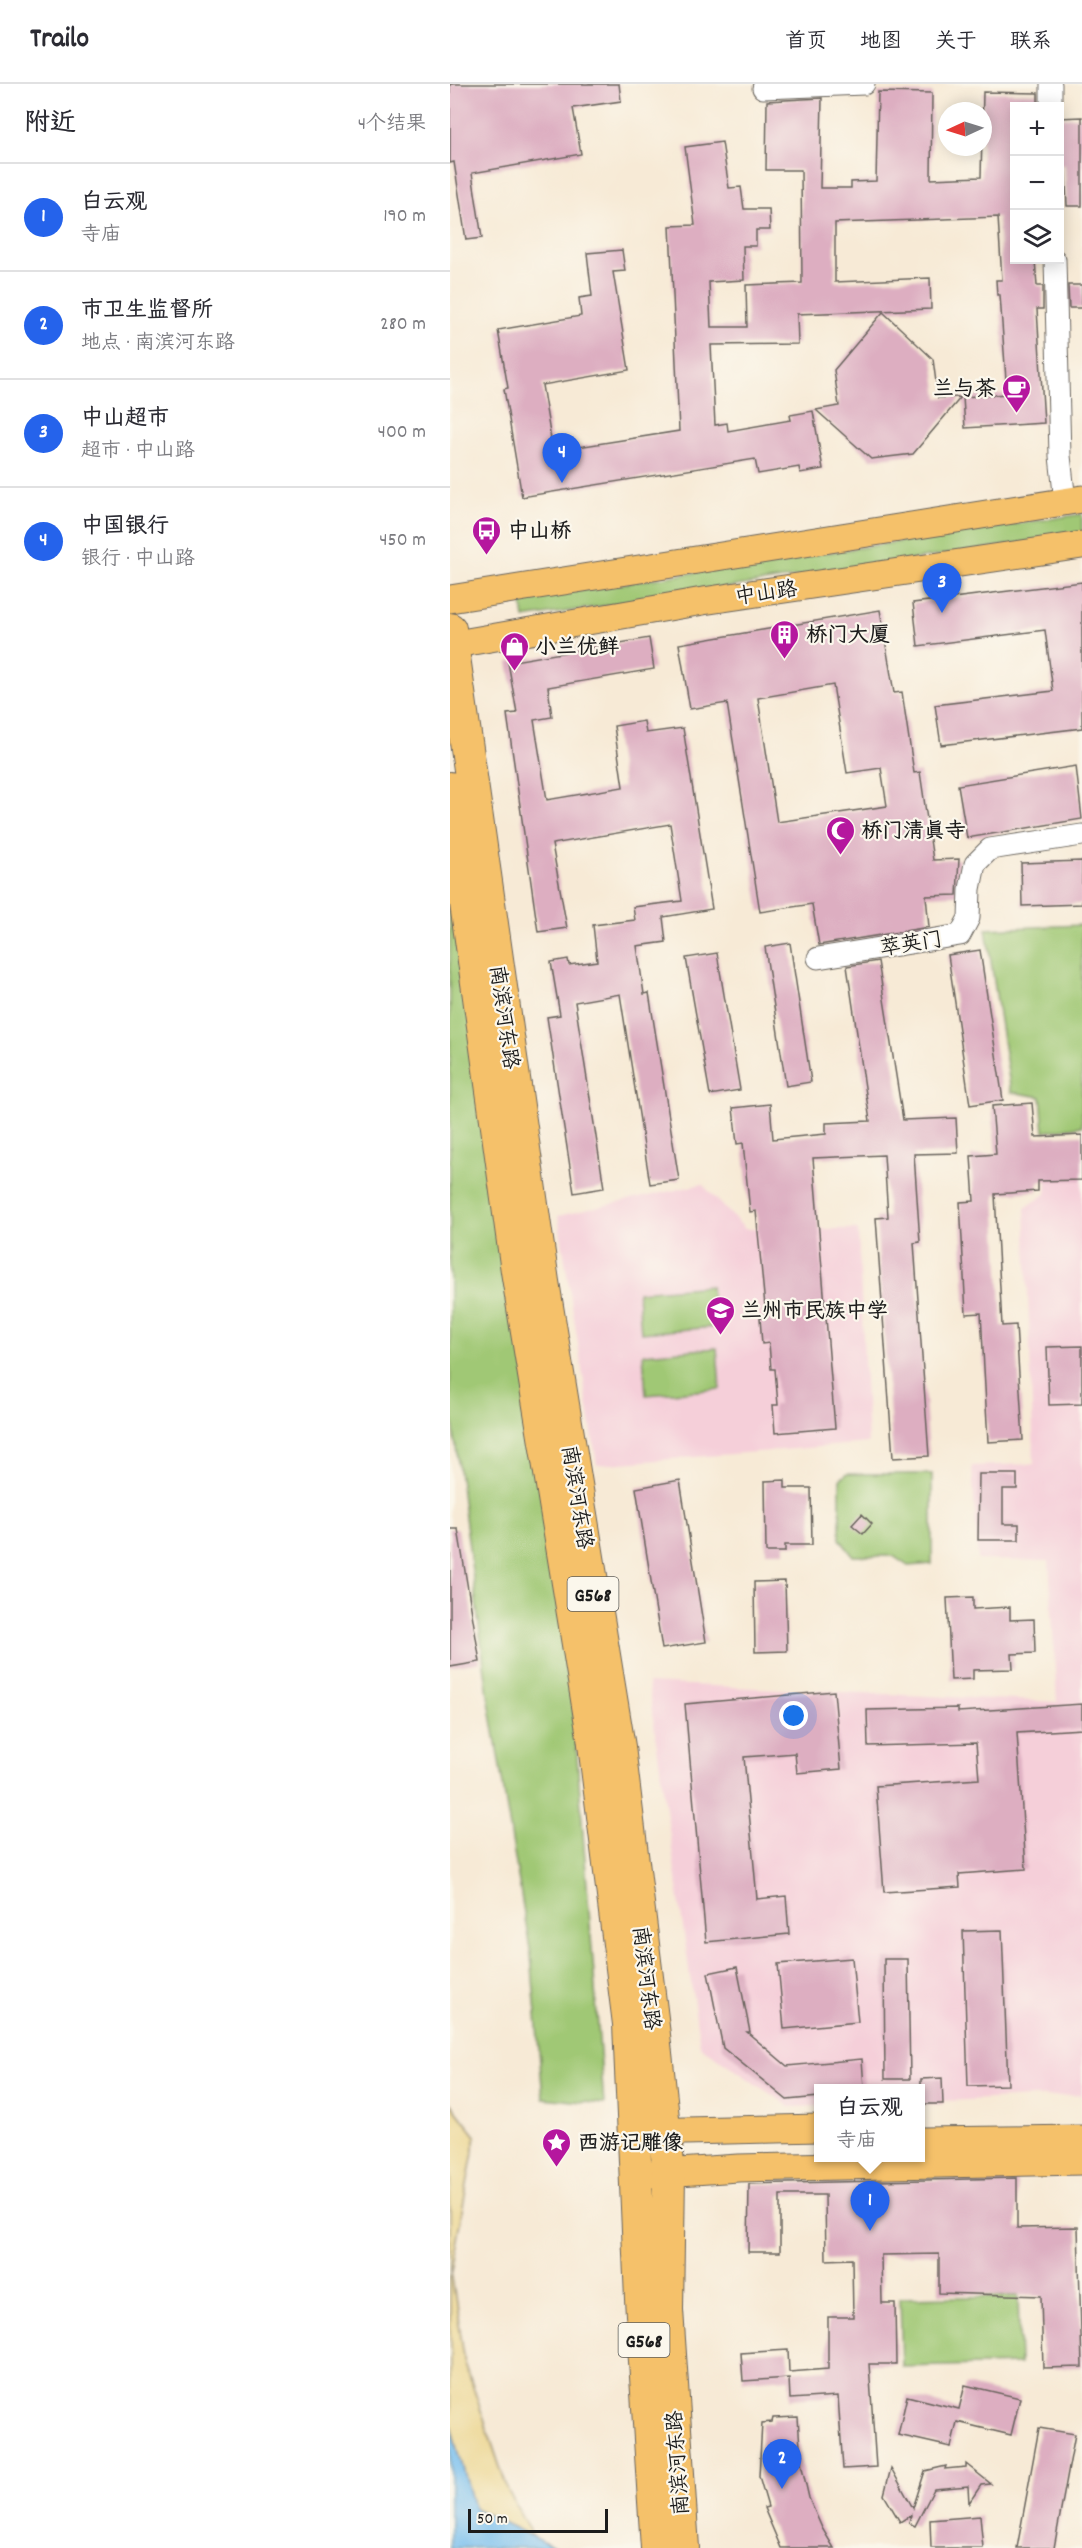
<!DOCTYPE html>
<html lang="zh">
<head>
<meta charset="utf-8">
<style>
  body { margin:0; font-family:Dekko,"LXGW WenKai TC",sans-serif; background:#f7f7f7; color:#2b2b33 }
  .controls { position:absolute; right:18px; top:18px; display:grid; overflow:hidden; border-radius:0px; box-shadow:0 3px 15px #0003 }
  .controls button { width:54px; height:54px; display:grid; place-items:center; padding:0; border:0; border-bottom:2px solid #e1e1e2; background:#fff; color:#2b2b33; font:30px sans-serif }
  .compass { position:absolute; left:488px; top:18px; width:54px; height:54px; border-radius:50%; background:#fff; box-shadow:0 3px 15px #0003; rotate:266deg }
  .scale { position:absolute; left:18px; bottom:15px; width:140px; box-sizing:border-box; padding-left:6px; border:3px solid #1c1c1c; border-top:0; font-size:16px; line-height:21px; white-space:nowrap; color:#1c1c1c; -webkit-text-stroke:4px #fbf7ec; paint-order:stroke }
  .you { position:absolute; left:344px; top:1632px; width:21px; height:21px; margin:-15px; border:4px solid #fff; border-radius:50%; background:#1a73e8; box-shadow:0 0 0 9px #1a73e833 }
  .badge { display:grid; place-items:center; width:39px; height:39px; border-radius:50%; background:#2563eb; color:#fff; font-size:20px; font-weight:700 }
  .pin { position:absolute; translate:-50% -50px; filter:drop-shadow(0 2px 3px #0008) }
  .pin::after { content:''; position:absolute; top:32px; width:21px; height:18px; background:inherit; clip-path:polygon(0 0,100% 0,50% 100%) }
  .popup { position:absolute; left:364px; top:2000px; width:111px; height:78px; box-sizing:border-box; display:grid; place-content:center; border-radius:0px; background:#fff; filter:drop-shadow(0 2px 4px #0005); font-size:20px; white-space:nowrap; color:#7c7c81 }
  .popup b { font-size:22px; color:#2b2b33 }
  .popup::after { content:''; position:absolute; left:50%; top:100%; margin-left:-12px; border:12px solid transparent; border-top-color:#fff }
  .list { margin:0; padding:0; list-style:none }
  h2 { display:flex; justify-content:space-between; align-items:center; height:78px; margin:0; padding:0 24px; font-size:26px }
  h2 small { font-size:20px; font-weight:400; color:#7c7c81 }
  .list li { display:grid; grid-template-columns:39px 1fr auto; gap:18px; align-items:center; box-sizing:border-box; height:108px; padding:0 24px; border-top:2px solid #e1e1e2 }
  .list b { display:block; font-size:22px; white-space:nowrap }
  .list p { margin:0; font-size:20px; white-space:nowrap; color:#7c7c81 }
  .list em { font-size:20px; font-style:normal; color:#7c7c81 }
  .icon { flex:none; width:33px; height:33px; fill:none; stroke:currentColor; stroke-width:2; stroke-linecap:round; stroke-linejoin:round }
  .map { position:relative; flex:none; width:632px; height:2464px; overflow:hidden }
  header { display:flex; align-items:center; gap:36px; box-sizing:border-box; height:84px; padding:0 30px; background:#fff; border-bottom:2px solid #e1e1e2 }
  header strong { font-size:28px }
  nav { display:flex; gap:33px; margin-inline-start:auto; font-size:21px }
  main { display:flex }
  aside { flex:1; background:#fff }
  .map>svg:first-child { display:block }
  .built { fill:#f5cfd9 }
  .green { fill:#a0c874; stroke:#5e7248; stroke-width:1.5 }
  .sand { fill:#eeda9e; stroke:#857b5d; stroke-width:1.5 }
  .water { fill:#76beee; stroke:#496d85; stroke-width:1.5 }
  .building { fill:#ddaec1; fill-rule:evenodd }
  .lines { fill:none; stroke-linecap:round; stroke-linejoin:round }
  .minor-casing { stroke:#69645d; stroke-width:23 }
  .major-casing { stroke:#69645d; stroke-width:29 }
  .highway-casing { stroke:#69645d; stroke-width:34 }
  .minor { stroke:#fff; stroke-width:21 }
  .major { stroke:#f5c16b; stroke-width:27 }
  .highway { stroke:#f5c16b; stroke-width:32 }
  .labels { text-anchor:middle; stroke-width:4.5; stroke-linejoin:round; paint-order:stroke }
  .shield { fill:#fbf7ec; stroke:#5f5e5a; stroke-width:1.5 }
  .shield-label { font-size:20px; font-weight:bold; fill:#1c1c1c }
  .poi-label { font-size:21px; font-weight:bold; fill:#1c1c1c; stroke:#fbf7ec; text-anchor:start }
  .street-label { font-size:21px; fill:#1c1c1c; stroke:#fbf7ec }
</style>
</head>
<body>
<header>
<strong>Trailo</strong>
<nav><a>首页</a><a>地图</a><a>关于</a><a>联系</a></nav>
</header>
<main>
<aside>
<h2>附近<small>4个结果</small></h2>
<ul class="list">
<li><span class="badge">1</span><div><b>白云观</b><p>寺庙</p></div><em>190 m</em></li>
<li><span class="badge">2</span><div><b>市卫生监督所</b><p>地点 · 南滨河东路</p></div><em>280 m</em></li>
<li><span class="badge">3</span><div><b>中山超市</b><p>超市 · 中山路</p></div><em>400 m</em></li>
<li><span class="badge">4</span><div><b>中国银行</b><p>银行 · 中山路</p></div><em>450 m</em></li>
</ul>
</aside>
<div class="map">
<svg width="632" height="2464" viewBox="0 0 632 2464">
  <rect width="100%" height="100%" fill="#fbf7ec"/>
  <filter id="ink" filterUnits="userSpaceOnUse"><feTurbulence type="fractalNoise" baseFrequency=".0167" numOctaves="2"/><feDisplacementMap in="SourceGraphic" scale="12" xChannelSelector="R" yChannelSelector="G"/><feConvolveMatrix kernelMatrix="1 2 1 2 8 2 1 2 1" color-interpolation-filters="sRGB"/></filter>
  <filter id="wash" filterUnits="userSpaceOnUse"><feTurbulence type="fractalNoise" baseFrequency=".008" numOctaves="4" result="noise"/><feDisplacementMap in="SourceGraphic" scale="24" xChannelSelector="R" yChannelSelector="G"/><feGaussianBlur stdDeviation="1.35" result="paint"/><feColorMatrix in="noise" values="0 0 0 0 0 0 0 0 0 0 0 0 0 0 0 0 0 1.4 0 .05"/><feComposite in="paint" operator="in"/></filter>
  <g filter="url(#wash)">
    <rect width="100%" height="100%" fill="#f7ead6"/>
    <!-- built -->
    <path class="built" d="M632 1080V2011L471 2018V2004H369V2022L340 2023 250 1962 198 1599 607 1618 599 1477 528 1476 522 1382 584 1380 575 1124 596 1110 598 1084Z
      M252 1100 295 1145H408L418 1359 147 1381 108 1132Z"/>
    <!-- green -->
    <path class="green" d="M632 430V450L74 534 71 515Z
      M0 801 119 1569 154 2020 93 2014 81 1871 38 1611 0 1316Z
      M632 841V1042L594 1048 591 1013 561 1008 536 845Z
      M261 1202 265 1243 191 1249 188 1208Z
      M267 1264 270 1305 196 1311 193 1270Z
      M397 1390H482V1480L458 1482 443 1472H403L390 1455V1395Z
      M568 2212 570 2280 452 2283 450 2214Z"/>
    <!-- sand -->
    <path class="sand" d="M0 2019 26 2052 1 2187 15 2279 58 2407 83 2453 24 2424 0 2336Z"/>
    <!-- water -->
    <path class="water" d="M0 2336 24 2424 106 2464H0Z"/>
    <g id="blocks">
      <!-- building -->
      <path class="building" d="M0 0H169L171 17 123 24 131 70 22 89 32 154 16 156 4 78 0 79Z
        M428 8 482 9 481 95 531 93 533 8 588 9V22H564V176H585L587 202H593V225H587L594 339 515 344 513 313 557 310 550 211H547L546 196H552L548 133 385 139V198L480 194 481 225 347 230 348 260 261 261 265 341 277 339 278 347 341 336 340 331 363 327 373 385 350 389 349 383 308 390 305 375 72 413 54 305 58 304 48 246 131 232 129 214 142 212 137 169 172 166 175 187 163 188 179 286 92 301 103 367 229 347 220 142 245 141 235 63 272 58 279 104 291 103 294 125H319L320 146H306V162H293L294 196 259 198 261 243H297L296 201 352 199 351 86H316L317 17 372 14 370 104H401V98L426 97Z
        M632 33V122H617L615 81H609V34Z
        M618 201H632V224H619Z
        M433 228 483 275 488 314 511 313 463 370 421 375 366 326 389 322 384 286Z
        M632 498V644L491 661 485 621 603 607 595 546 468 562 463 519Z
        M430 526 444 609 452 608 464 689 470 688 483 776 509 775 507 811 476 812 479 843 369 861 362 820 310 828 277 619 240 625 229 560ZM383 601 397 689 431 684 437 722 327 738 308 614Z
        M199 554 204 585 98 603 102 633 84 636 97 716 173 703 164 642 194 637 196 649 233 644 262 825 213 833 216 858 187 862 194 910 199 909 229 1096 200 1100 170 910 125 918 154 1104 124 1109 97 933 110 931 101 878 118 875 119 881 147 877 143 841 185 836 183 823 232 817 220 740 102 760 117 844 88 848 57 630 67 629 58 578Z
        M626 682 632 735 517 754 508 701Z
        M632 777V820L572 822 571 779Z
        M340 859 361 998 336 1002 315 863Z
        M530 866 553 1016 520 1021 498 871Z
        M267 869 290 1006 260 1011 236 874Z
        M428 877 453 1036 506 1034 508 1069 464 1070 470 1158 464 1159 479 1372 443 1374 426 1134 438 1133 434 1071 363 1074 385 1344 325 1349 323 1321H328L325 1285H321L319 1259 312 1260 310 1234 316 1233 306 1127 300 1128 293 1059 287 1060 283 1024 320 1020 323 1055 376 1050V1039L420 1037 397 882Z
        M582 1019 585 1053 632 1051V1096L588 1097V1107L545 1110 552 1242 566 1241 573 1356 538 1358 531 1229 516 1230 510 1118 524 1117 521 1072 546 1070 542 1022Z
        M632 1262V1320L599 1321 597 1263Z
        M529 1390H567V1405H553V1440H569V1456H528Z
        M230 1396 256 1558 212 1565 186 1404Z
        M335 1396V1404H361L362 1461H335V1468H316L315 1397Z
        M412 1430 422 1440 413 1450 402 1441Z
        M0 1445H8L30 1578 0 1583Z
        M335 1497 337 1567 305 1568 304 1498Z
        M523 1513V1525L560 1523V1536L584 1535 585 1569 562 1570 563 1585 523 1586V1595L501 1596 497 1514Z
        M384 1607 391 1685 347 1689 345 1669 294 1673 307 1815 336 1812 339 1850 256 1858 235 1620Z
        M632 1620V1645L567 1649 576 1785 509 1790 510 1803 434 1808 426 1702 529 1695 526 1659 418 1662 417 1626 508 1624V1628Z
        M552 1846 558 2001 518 2002 513 1847Z
        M402 1874 408 1938 334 1945 328 1880Z
        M434 1875H458L460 1995H435Z
        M287 1883 300 1948H297L337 1982 412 1975 414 2004H369V2013L337 2016 273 1964 258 1889Z
        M492 1994 493 2020H471V1995Z
        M567 2094V2144L628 2143 632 2283 593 2284 591 2212 489 2209V2170L431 2171 432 2219H445L446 2280H419L426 2383 393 2385 388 2312 340 2315 339 2294 293 2297 291 2269 338 2266 339 2288 378 2285V2233H403L402 2175 376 2176 375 2111H330V2168H298L299 2100Z
        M515 2301 570 2314 561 2351 507 2338 501 2363 448 2351 457 2312 509 2325Z
        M348 2333 351 2379 359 2414 372 2444 384 2464H331L314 2424 318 2423 309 2392 312 2339 322 2338 323 2334Z
        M589 2344 625 2350 604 2464H567Z
        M516 2380 541 2400 531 2401 519 2419 518 2402 484 2405 465 2442 459 2439 461 2431 450 2438 434 2411 441 2384 463 2424 475 2387 496 2382 495 2385 516 2383Z
        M530 2432 533 2464H481L480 2436Z"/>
    </g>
  </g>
  <g filter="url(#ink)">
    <use href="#blocks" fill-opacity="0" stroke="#69645d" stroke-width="1.5"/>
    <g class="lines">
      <defs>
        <path id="minor" d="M313 4 414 0
          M601 22V0
          M605 176 610 372 615 418
          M368 874 510 851 519 834 520 805 525 780 540 765 632 751"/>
        <path id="major" d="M0 515 632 415
          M0 561 253 517 632 461
          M193 2048 369 2044
          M471 2057 632 2055
          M199 2090 288 2084 632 2077"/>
        <path id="highway" d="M0 545 93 1198 169 1663 204 1951 219 2089 217 2226 233 2464
          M0 704 67 1187 143 1652 179 1940 191 2215 207 2464"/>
      </defs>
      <!-- minor casing -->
      <use href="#minor" class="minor-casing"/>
      <!-- major casing -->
      <use href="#major" class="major-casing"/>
      <!-- highway casing -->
      <use href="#highway" class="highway-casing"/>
      <!-- minor -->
      <use href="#minor" class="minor"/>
      <!-- major -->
      <use href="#major" class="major"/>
      <!-- highway -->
      <use href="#highway" class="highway"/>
    </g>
  </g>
  <!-- icons -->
  <defs>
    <symbol id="cafe-pin" viewBox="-11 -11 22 30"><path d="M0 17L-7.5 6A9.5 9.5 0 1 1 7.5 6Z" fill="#b5179e" stroke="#fbf7ec"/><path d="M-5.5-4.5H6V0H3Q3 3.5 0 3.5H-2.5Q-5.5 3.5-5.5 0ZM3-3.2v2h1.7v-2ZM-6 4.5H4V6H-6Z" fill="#fff"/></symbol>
    <symbol id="bus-pin" viewBox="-11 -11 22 30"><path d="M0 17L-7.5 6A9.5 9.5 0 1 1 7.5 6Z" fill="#b5179e" stroke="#fbf7ec"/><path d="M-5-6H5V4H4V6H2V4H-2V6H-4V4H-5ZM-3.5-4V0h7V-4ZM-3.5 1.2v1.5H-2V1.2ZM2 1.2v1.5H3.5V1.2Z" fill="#fff"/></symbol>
    <symbol id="building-pin" viewBox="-11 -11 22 30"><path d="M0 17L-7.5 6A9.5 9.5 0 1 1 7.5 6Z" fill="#b5179e" stroke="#fbf7ec"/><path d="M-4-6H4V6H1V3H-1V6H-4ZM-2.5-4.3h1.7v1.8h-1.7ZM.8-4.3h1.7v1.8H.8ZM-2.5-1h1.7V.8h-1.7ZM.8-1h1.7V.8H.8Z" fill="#fff"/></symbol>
    <symbol id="shop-pin" viewBox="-11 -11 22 30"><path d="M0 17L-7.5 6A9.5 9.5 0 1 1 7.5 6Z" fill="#b5179e" stroke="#fbf7ec"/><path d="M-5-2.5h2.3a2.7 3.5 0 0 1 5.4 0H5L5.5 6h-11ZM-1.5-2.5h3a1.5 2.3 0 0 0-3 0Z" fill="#fff"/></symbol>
    <symbol id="mosque-pin" viewBox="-11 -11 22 30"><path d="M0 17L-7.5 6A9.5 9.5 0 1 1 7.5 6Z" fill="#b5179e" stroke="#fbf7ec"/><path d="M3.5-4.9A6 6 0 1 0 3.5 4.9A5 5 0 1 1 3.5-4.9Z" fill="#fff"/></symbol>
    <symbol id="school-pin" viewBox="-11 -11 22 30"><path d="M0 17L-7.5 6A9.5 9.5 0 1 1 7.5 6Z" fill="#b5179e" stroke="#fbf7ec"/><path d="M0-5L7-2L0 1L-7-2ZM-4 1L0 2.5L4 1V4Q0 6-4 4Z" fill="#fff"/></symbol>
    <symbol id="sight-pin" viewBox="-11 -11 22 30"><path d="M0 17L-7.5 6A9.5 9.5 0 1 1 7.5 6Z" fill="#b5179e" stroke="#fbf7ec"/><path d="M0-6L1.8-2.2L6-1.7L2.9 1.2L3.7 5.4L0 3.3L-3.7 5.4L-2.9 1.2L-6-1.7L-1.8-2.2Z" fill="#fff"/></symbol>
  </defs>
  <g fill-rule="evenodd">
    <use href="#cafe-pin" x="550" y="288" width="33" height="45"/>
    <use href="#bus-pin" x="20" y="430" width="33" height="45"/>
    <use href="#building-pin" x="318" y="534" width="33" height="45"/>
    <use href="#shop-pin" x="48" y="546" width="33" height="45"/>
    <use href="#mosque-pin" x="374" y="730" width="33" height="45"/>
    <use href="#school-pin" x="254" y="1210" width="33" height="45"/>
    <use href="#sight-pin" x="90" y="2042" width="33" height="45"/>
  </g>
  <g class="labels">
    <!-- shield labels -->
    <g class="shield">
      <rect x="117.5" y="1493" width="51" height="34" rx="4.5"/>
      <rect x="168.5" y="2239" width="51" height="34" rx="4.5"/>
    </g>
    <g class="shield-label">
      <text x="143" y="1517">G568</text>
      <text x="194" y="2263">G568</text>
    </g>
    <!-- poi labels -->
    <g class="poi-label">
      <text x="546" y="311" text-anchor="end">兰与茶</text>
      <text x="58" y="453">中山桥</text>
      <text x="356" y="557">桥门大厦</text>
      <text x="85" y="569">小兰优鲜</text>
      <text x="411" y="753">桥门清真寺</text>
      <text x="291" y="1233">兰州市民族中学</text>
      <text x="128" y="2065">西游记雕像</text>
    </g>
    <!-- street labels -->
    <g class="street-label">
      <text transform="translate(316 508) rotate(-8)" y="7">中山路</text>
      <text transform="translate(461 859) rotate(-9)" y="7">萃英门</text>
      <text transform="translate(55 933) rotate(82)" y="7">南滨河东路</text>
      <text transform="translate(128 1413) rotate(81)" y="7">南滨河东路</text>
      <text transform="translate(197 1894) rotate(83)" y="7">南滨河东路</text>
      <text transform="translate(227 2379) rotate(-94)" y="7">南滨河东路</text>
    </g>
  </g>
</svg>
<div class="controls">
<button>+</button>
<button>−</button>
<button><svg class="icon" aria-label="layers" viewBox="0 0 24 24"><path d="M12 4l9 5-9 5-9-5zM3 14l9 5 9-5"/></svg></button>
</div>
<svg class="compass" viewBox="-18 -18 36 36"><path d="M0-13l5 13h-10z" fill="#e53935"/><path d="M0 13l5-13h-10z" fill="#7c7c81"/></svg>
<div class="scale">50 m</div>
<div class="you"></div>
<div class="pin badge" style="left:420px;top:2147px">1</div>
<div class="popup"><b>白云观</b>寺庙</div>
<div class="pin badge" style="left:332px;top:2405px">2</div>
<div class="pin badge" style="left:492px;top:529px">3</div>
<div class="pin badge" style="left:112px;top:399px">4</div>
</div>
</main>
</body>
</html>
